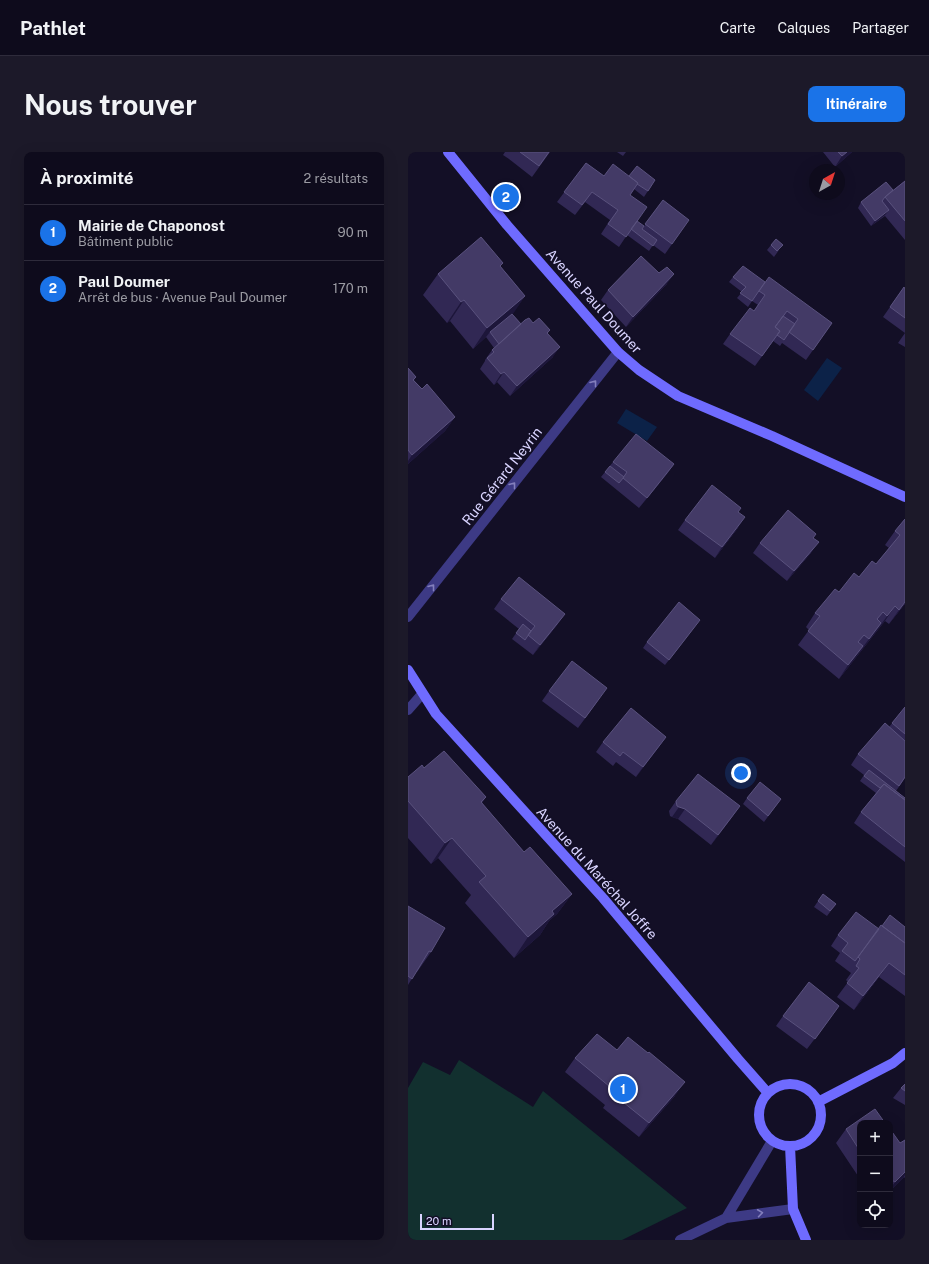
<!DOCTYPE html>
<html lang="fr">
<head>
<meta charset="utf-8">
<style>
  body { margin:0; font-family:"Public Sans",sans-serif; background:#1c1929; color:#f1f3f6 }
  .controls { position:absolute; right:12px; bottom:12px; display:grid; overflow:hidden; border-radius:8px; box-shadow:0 4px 16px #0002 }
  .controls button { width:36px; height:36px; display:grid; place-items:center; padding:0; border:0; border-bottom:1px solid #2e2b3b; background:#0e0b1c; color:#f1f3f6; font:20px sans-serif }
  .compass { position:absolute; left:401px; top:12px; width:36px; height:36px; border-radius:50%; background:#0e0b1c; box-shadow:0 4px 16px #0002; rotate:39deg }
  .scale { position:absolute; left:12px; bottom:10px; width:74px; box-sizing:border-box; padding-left:4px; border:2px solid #d9d4ff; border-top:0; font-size:11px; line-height:14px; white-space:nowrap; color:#d9d4ff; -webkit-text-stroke:3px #130f26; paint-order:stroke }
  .you { position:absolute; left:333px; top:621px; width:14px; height:14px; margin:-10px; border:3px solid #fff; border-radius:50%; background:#1a73e8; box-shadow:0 0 0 6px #1a73e833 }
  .badge { display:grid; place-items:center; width:26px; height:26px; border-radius:50%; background:#1a73e8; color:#fff; font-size:13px; font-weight:700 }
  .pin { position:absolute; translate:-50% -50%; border:2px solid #fff; box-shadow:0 1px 4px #0006 }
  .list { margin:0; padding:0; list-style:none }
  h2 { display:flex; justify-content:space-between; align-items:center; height:52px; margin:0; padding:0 16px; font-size:17px }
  h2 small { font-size:13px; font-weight:400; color:#9b9ba3 }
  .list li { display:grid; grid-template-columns:26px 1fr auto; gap:12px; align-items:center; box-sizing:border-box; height:56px; padding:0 16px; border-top:1px solid #2e2b3b }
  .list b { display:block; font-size:15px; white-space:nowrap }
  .list p { margin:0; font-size:13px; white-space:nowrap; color:#9b9ba3 }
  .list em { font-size:13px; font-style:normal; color:#9b9ba3 }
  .icon { flex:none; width:22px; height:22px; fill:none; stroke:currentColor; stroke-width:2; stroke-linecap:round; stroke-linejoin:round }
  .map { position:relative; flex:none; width:497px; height:1088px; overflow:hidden; border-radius:8px }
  header { display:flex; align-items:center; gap:24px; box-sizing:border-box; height:56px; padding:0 20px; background:#0e0b1c; border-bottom:1px solid #2e2b3b }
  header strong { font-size:19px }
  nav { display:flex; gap:22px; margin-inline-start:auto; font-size:14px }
  .intro { display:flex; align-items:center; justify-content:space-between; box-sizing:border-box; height:96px; padding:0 24px }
  h1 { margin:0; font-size:28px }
  .button { padding:10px 18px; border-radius:8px; background:#1a73e8; color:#fff; font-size:14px; font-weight:700 }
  main { display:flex; gap:24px; padding:0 24px }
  aside { flex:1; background:#0e0b1c; border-radius:8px; box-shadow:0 4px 16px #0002 }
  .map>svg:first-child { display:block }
  .green { fill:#12302f }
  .water { fill:#0c2248 }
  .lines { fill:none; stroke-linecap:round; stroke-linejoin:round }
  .street { stroke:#3d3a85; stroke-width:10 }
  .secondary { stroke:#6f6bff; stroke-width:10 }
  .wall { fill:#312854 }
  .shaded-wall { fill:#1d163a }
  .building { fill:#433a66; stroke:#5a527e }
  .oneway { stroke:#837fbc }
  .labels { text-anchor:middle; stroke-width:3.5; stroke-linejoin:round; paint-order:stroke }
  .street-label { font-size:14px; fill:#d9d4ff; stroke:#130f26 }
</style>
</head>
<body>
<header>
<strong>Pathlet</strong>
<nav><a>Carte</a><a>Calques</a><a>Partager</a></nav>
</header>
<div class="intro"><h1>Nous trouver</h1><a class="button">Itinéraire</a></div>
<main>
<aside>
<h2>À proximité<small>2 résultats</small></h2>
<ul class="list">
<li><span class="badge">1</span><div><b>Mairie de Chaponost</b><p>Bâtiment public</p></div><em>90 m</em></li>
<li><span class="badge">2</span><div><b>Paul Doumer</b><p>Arrêt de bus · Avenue Paul Doumer</p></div><em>170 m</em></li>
</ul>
</aside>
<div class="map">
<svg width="497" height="1088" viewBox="0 0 497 1088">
  <rect width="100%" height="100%" fill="#130f26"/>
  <!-- green -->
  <path class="green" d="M51 908 125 955 135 939 279 1056 214 1088H0V936L15 910 42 923Z"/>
  <!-- water -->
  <path class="water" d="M419 206 434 216 410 249 396 238Z
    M218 257 249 275 239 289 209 271Z"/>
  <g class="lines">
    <!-- street -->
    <path class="street" d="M0 465 210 200
      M0 558 14 542
      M318 1066 364 989
      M272 1088 318 1066 385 1057"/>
    <!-- secondary -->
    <path class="secondary" d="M40 0 99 73 210 200 231 218 270 244 364 284 497 345
      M0 518 28 562 195 746 330 907 359 940
      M351 963a31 31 0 1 1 62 0a31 31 0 1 1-62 0Z
      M410 950 485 911 497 901
      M382 994 385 1057 398 1088"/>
  </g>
  <!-- wall -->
  <path class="wall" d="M97 0H142L124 25 101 7 95 3Z
    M209 0H218L215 4Z
    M415 0H444L427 15Z
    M178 11 196 24H221L247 28 236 45 226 37 222 43 226 74 234 77 255 48 281 68 257 102 245 93 241 99 219 83 211 95 193 82 202 68 177 50 167 63 149 50Z
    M497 29V88L477 64 463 74 450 56 453 50 485 38Z
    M363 93 371 98 366 105 359 98Z
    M95 111 92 114 117 144 104 162 113 172 125 171 142 178 140 181 145 205 102 244 89 230 86 233 72 217 77 209V208L84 198 86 196 78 185 65 197 42 169 39 171 15 143 30 122Z
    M325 125 357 130 424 171 398 208 374 191 372 194 365 189 347 214 315 192 322 182 346 159 350 153 344 149 352 137 340 155 329 146 334 140 321 130Z
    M259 132 218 175 193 148 200 138Z
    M496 135 497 137V181L475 165Z
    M497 181V195L490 191Z
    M0 216 8 225 6 228 14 237 47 265 37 279 0 312Z
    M205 310 266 312 259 322 231 356 193 325Z
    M330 360V376L307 406 270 378 277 368Z
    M497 367V452L481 472 477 469 431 527 390 493 401 478 398 475 407 461 431 440 451 425 468 412 481 396 477 393 487 379Z
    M408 382 405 386 403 401 379 429 345 401 352 391Z
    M93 447 150 472 125 503 104 487 111 477 86 457Z
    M292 468 257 513 235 496 239 490Z
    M141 539 192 546 170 576 134 549Z
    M497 555V626L488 639 497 646V710L446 671 453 660 468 641 452 629 456 623 443 613 450 602 481 575Z
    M258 585 228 625 208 610 205 614 188 600 195 590Z
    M16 616 78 645 74 651 116 700 164 742 149 762 141 769 132 783 106 806 57 751 63 743 30 706 23 712 0 686V625Z
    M339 646 373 647 356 670 335 652Z
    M268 649 325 664 303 693 270 667 264 665 262 664 261 659Z
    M415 742 428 752 419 764 406 755Z
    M0 754 23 800 9 820H8L0 833Z
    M497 775V844L471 825 446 858 429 845 440 830 438 828 443 821 427 809 432 801 423 794 430 783 471 777Z
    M375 864H424L399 897 368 874Z
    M209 898 267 944 231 985 195 956 197 953 157 920 167 906Z
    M497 932V953L485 946 493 936Z
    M452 971V1027L428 991 438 977Z
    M482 977 492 991 497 988V1026L496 1025 482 1039Z"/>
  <!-- shaded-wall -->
  <path class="shaded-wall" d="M439 0H444L427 15 434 4Z
    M481 58 477 63 463 74 467 69Z
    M266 122 259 132 218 175 225 165Z
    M117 144 103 165 82 180 78 185 65 197 79 176Z
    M56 148 42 169 39 171 53 150Z
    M152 195 145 205 102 244 109 234Z
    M96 220 89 230 86 233 93 222Z
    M47 265 37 279 0 312V309L4 303Z
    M266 312 259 322 231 356 239 346Z
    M337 365 330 376 307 406 314 395Z
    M411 390 403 401 379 429 386 419Z
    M497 450V452L481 472 491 458Z
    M487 454 477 469 431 527 440 513 455 494 449 503 473 471 467 480Z
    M157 462 150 472 125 503 132 493Z
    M258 585 251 595 228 625 235 615Z
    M332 654 325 664 303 693 310 683Z
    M271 655 277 657 270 667 264 665Z
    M44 686 30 706 23 712 37 691Z
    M164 742 149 762 141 769 132 783 106 806 120 785 144 759Z
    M481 811 471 825 446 858 455 844Z
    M277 930 267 944 231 985 241 971Z
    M497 1020V1023L496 1025 482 1039V1037L487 1030Z"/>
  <!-- building -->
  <path class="building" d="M112 0H141L131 14Z
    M430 0H439L434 4Z
    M178 11 196 24 205 12 230 31 222 43 239 55 218 85 200 72 210 58 184 40 174 53 156 40Z
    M229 14 247 28 240 39 229 32 230 31 221 24Z
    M497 29V69L477 45Z
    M478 30 485 38 477 45 474 49 481 58 467 69 453 50Z
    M255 48 281 68 264 92 237 72Z
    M229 69 236 74 234 77 249 88 245 94 223 77Z
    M73 85 95 111 92 114 117 144 79 176 56 148 53 150 30 122Z
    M368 87 375 93 369 99 363 93Z
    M233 104 251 121 259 115 266 122 225 165 200 138Z
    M335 114 357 130 344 149 332 141 338 135 325 125Z
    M361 125 424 171 405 198 381 180 390 167 379 159 367 175 372 179 354 204 322 182 342 156 346 159 357 143 351 139Z
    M496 135 497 137V166L482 155Z
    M104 162 113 172 91 192 82 180Z
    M375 164 387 172 376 188 369 183 372 179 367 175Z
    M121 166 125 171 131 166 142 178 139 181 152 195 109 234 96 220 93 222 79 206 86 200 84 198 117 168Z
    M0 216 8 225 5 228 14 237 19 232 47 265 4 303 0 298Z
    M228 282 266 312 239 346 215 326 219 320 205 310Z
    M202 314 216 325 211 331 197 320Z
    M304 333 333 356 330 360 337 365 314 395 277 368Z
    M380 358 408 382 405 386 411 390 386 419 352 391Z
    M497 367V450L491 458 487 454 479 464 475 460 469 467 473 471 461 487 456 483 450 490 455 494 440 513 400 479 412 464 407 461 427 437 431 440 446 421 451 425 464 409 468 412 492 383 487 379Z
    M111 425 157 462 132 493 120 483 127 474 93 447Z
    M271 450 292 468 261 508 239 490Z
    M115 472 123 479 117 488 108 481Z
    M164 509 199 536 177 566 141 539Z
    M497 555V582L484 571Z
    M223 556 258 585 235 615 215 600 212 604 195 590Z
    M477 571 497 589V625L491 634 450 602Z
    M36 599 78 645 73 650 116 700 122 695 164 742 144 759 146 762 120 785 71 730 78 724 44 686 37 691 0 649V625L14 613 16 616Z
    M461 618 497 646V648L476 632 472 636 456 624Z
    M290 622 332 654 310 683 277 657 271 655 269 654 268 649Z
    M352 630 373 647 360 664 339 646Z
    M476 632 497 648V695L453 660Z
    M415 742 428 752 422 759 410 749Z
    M0 754 37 776 23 800 21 799 4 827 0 824Z
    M448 760 471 777 447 809 434 799 440 791 430 783Z
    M482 763 497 775V791L474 774Z
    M473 773 497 791V823L481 811 455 844 439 831 451 816 448 814 452 807 450 805Z
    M401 830 431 854 407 887 375 864Z
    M189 882 209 898 220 885 240 901 241 900 277 930 241 971 205 942 207 939 167 906Z
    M497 932V939L493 936Z
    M467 957 477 971H452V999L438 977Z
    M482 977 492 991 497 988V1020L487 1030 482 1027Z"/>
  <!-- one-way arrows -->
  <defs><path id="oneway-chevron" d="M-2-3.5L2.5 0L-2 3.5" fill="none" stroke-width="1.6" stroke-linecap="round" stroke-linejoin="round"/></defs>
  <g class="oneway">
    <use href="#oneway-chevron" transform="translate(186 231) rotate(-52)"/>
    <use href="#oneway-chevron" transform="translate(105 333) rotate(-52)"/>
    <use href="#oneway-chevron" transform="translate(24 435) rotate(-52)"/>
    <use href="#oneway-chevron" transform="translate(352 1061) rotate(-8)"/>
  </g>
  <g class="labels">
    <!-- street labels -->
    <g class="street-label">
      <text transform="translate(186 149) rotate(48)" y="5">Avenue Paul Doumer</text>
      <text transform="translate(94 324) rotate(-52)" y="5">Rue Gérard Neyrin</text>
      <text transform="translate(189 721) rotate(48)" y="5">Avenue du Maréchal Joffre</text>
    </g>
  </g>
</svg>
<div class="controls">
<button>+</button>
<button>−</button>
<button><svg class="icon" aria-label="locate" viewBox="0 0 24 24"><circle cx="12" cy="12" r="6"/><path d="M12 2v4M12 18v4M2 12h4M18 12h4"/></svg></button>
</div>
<svg class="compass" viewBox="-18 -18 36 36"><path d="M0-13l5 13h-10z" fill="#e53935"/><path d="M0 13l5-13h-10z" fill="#9b9ba3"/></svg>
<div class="scale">20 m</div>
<div class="you"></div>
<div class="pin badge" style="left:215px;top:937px">1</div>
<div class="pin badge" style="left:98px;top:45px">2</div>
</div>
</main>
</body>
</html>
